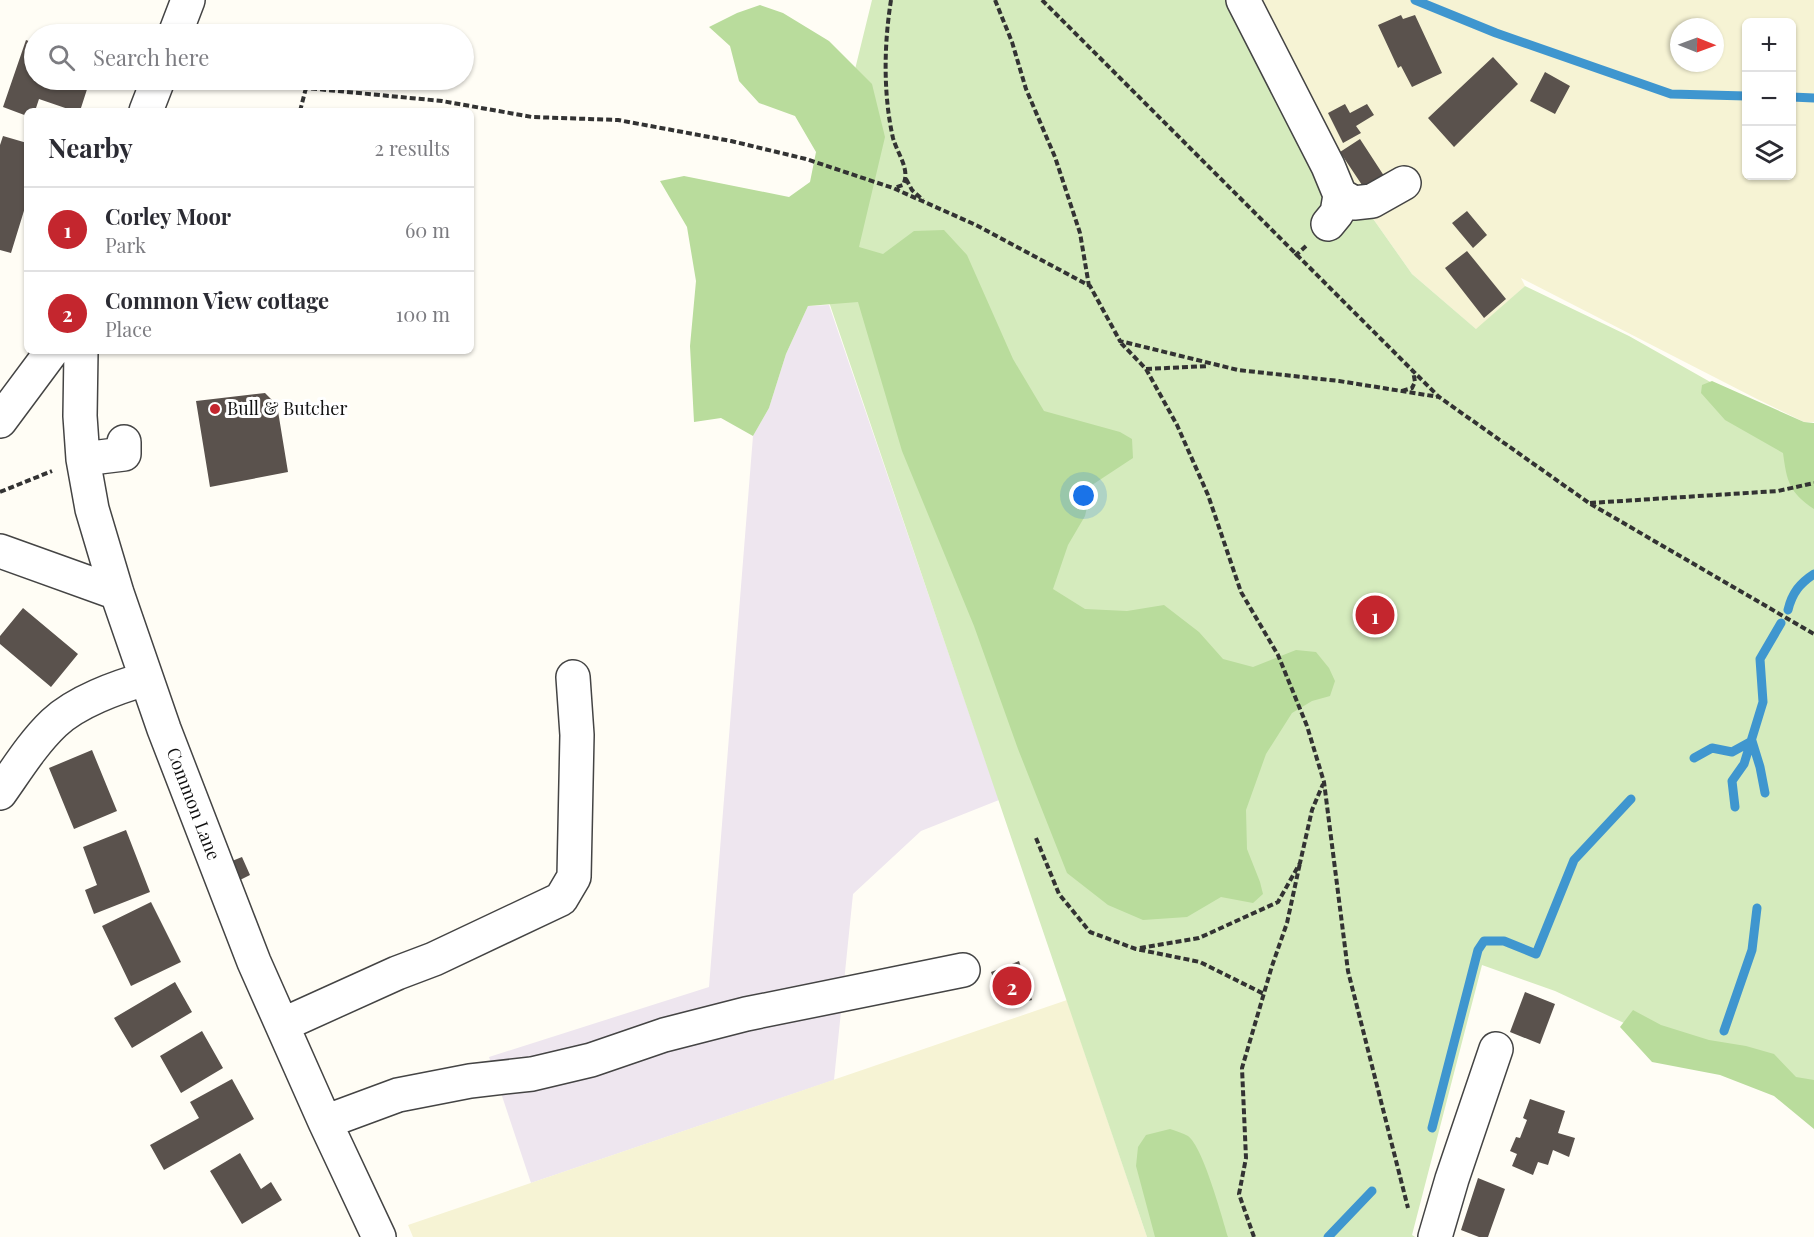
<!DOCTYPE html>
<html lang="en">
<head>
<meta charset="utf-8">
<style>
  body { margin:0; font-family:"Playfair Display",serif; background:#f7f7f7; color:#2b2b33 }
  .controls { position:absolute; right:18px; top:18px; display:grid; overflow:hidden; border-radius:9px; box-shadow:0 2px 4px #0004 }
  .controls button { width:54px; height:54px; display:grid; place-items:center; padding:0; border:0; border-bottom:2px solid #e1e1e2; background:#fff; color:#2b2b33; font:30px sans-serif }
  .compass { position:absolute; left:1670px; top:18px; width:54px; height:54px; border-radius:50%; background:#fff; box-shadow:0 2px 4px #0004; rotate:91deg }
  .you { position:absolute; left:1084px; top:496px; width:21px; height:21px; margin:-15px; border:4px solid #fff; border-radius:50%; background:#1a73e8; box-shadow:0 0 0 9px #1a73e833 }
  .badge { display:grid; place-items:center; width:39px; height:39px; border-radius:50%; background:#c4262e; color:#fff; font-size:20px; font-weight:700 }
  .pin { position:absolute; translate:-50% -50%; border:3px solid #fff; box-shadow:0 2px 6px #0006 }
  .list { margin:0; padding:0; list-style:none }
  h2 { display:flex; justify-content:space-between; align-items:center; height:78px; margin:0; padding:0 24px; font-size:26px }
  h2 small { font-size:20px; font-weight:400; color:#7c7c81 }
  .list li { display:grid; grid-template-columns:39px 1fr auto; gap:18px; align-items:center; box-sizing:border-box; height:84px; padding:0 24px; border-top:2px solid #e1e1e2 }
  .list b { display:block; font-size:22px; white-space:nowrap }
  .list p { margin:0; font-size:20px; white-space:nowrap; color:#7c7c81 }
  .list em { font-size:20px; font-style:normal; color:#7c7c81 }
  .icon { flex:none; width:33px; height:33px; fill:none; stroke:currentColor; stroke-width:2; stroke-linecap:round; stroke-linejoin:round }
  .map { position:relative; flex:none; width:1814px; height:1237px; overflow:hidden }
  .search { position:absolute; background:#fff; box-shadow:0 2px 4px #0004; left:24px; top:24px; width:450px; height:66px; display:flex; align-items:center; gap:15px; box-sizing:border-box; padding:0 21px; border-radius:33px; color:#7c7c81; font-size:22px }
  .panel { position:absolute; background:#fff; box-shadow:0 2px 4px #0004; left:24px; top:108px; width:450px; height:246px; border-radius:9px }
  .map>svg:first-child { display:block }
  .industrial { fill:#eee6ef }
  .farmland { fill:#f6f3d4; fill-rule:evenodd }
  .green { fill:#d5ebbd }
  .forest { fill:#b9dc9c }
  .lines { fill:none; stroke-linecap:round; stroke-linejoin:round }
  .stream { stroke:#3f96cf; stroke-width:9 }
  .building { fill:#5a524d }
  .minor-casing { stroke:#444; stroke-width:36 }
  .path { stroke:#333; stroke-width:4; stroke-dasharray:6 3; stroke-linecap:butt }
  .minor { stroke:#fff; stroke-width:33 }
  .poi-dot { fill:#c4262e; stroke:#fff; stroke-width:2 }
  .labels { text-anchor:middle; stroke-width:6; stroke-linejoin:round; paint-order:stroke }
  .poi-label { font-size:18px; fill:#111; stroke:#fff; text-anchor:start }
  .street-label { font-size:18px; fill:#111; stroke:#fff }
</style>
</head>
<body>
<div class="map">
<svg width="1814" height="1237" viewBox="0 0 1814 1237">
  <rect width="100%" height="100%" fill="#fffdf5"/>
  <!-- industrial -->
  <path class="industrial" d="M829 305 999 800 921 831 853 894 834 1080 531 1183 489 1057 709 987 753 436 769 408 786 354 808 306Z"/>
  <!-- farmland -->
  <path class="farmland" d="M1255 0H1814V422H1804L1757 399 1521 278 1525 286 1477 330 1412 274 1350 186ZM1746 22H1792V176H1746ZM1679 27H1715V63H1679Z
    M1067 1000 1147 1237H413L408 1225Z"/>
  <!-- green -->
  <path class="green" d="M872 0H1255L1350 186 1412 274 1476 329 1525 286 1629 336 1728 392 1814 429V1111L1555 991 1482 965 1412 1235 1415 1237H1147L811 249Z"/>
  <!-- forest -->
  <path class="forest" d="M760 5 783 13 829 41 872 84 885 137 859 247 883 254 914 231 944 230 967 255 1013 359 1044 411 1120 432 1132 439 1133 458 1092 485 1085 516 1068 545 1053 589 1085 609 1127 611 1164 605 1199 632 1223 659 1253 667 1296 650 1316 652 1329 668 1335 681 1330 696 1312 701 1292 713 1266 754 1246 810 1247 849 1260 882 1263 894 1253 903 1221 897 1187 917 1143 920 1108 905 1067 873 1018 749 974 626 902 451 858 302 808 306 786 354 769 408 753 436 721 418 694 422 690 346 696 281 687 227 660 181 684 176 789 197 810 182 816 152 795 116 759 103 739 81 730 46 709 27 737 13Z
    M1712 381 1804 422 1814 423V509C1789 492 1787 482 1783 453L1725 420 1701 393 1702 385Z
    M1633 1010 1661 1025 1709 1040 1746 1046 1774 1054 1796 1077 1814 1080V1129L1774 1096 1720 1075 1652 1062 1620 1027Z
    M1170 1129C1176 1131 1183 1133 1188 1136 1203 1147 1222 1217 1228 1237H1155L1136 1166 1138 1147 1146 1135Z"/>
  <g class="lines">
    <!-- stream -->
    <path class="stream" d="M1415 0 1496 33 1671 94 1746 96
      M1792 97 1814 98
      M1788 610C1792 593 1800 583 1814 574
      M1694 758 1712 748 1732 752 1752 741 1760 767 1765 793
      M1735 807 1732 781 1744 764 1763 702 1760 659 1781 623
      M1724 1031 1752 950 1757 908
      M1432 1128 1478 950 1484 941H1504L1536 954 1574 860 1631 799
      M1328 1237 1372 1191"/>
  </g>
  <!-- building -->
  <path class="building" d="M1401 15 1403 19 1415 15 1442 73 1412 87 1401 66 1398 68 1378 25Z
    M26 40 34 43V80H90L80 111H74L39 99 35 111H27V116L3 107Z
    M1493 57 1518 84 1454 147 1428 118Z
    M1545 72 1570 86 1555 114 1530 101Z
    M1345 104 1350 113 1367 104 1374 115 1356 126 1361 133 1343 143 1328 113Z
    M3 136 27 143V201L11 253 0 250V145Z
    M1360 139 1388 182 1368 194 1340 152Z
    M1467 211 1487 235 1473 248 1452 223Z
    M1467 251 1506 299 1484 318 1445 268Z
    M265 393 277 405 288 472 210 487 196 401Z
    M23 608 78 654 51 687 0 644V636Z
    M92 750 117 811 74 829 49 768Z
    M126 830 150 892 94 914 85 890 97 885 83 847Z
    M242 857 250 875 240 880 232 861Z
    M151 902 181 962 131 986 102 926Z
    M1019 961 1032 1000 1004 1007 991 972Z
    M175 982 192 1012 132 1048 114 1018Z
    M1525 992 1555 1004 1540 1044 1510 1032Z
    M202 1031 223 1068 181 1093 160 1056Z
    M232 1079 254 1119 164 1170 150 1145 199 1118 190 1102Z
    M1530 1099 1565 1111 1558 1133 1575 1138 1569 1157 1553 1150 1548 1165 1538 1162 1533 1175 1512 1166 1517 1154 1510 1151 1516 1137 1520 1138 1527 1120 1523 1118Z
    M240 1153 261 1189 271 1182 282 1200 242 1224 210 1171Z
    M1478 1178 1505 1189 1488 1237H1479L1461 1230Z"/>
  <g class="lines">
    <defs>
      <path id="minor" d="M1243 0 1328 166 1340 195 1354 203 1372 201 1404 183
        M175 34 188 0
        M146 111 158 80
        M1328 224 1337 213 1340 195
        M81 351 80 416 83 459 92 509 117 593 164 729 254 962 325 1122 379 1237
        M0 421 52 351
        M83 459 124 454V442
        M0 551 117 593
        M0 793C17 769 33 743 54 723 76 702 117 687 146 679
        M282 1025 397 973 434 959 561 899 574 877 577 735 573 677
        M325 1122 398 1095 470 1081 532 1074 591 1060 664 1035 746 1014 963 970
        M1435 1237 1452 1179 1496 1049"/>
    </defs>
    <!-- minor casing -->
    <use href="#minor" class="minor-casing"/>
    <!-- path -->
    <path class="path" d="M891 0C884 44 883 94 893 138 897 153 911 170 903 185L894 188
      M995 0 1012 42 1026 89 1055 157 1080 233 1089 286
      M1042 0 1439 397 1589 503 1814 634
      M267 80 306 88 442 101 532 117 618 120 731 141 806 159 893 188 976 225 1090 286 1120 341 1238 370 1339 381 1439 397
      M300 111 306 88
      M906 179 912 190 923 200
      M1295 256 1306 246
      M1121 343 1146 369 1177 425 1208 495 1241 592 1278 655 1307 726 1324 782 1348 971 1408 1208
      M1146 369 1209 366
      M1402 391 1412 388 1415 382 1413 371
      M0 492 52 471
      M1590 503 1778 491 1814 483
      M1036 838 1059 894 1090 932 1136 949 1200 962 1264 994
      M1140 948 1199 938 1278 902 1300 863 1312 810 1323 784
      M1254 1237 1239 1194 1246 1158 1242 1068 1272 966 1287 923 1300 863"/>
    <!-- minor -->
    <use href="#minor" class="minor"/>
  </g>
  <!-- markers -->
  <circle class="poi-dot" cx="215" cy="409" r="6"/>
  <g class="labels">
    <!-- poi labels -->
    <g class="poi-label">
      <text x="227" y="415">Bull &amp; Butcher</text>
    </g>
    <!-- street labels -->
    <g class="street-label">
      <text transform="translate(193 804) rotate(69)" y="6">Common Lane</text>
    </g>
  </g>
</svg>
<div class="controls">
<button>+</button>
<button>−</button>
<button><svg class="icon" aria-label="layers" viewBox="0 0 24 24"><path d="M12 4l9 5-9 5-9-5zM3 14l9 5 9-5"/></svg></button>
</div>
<svg class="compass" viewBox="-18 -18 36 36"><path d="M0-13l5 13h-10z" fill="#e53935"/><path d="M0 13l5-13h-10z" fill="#7c7c81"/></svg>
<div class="you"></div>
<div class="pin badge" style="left:1375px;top:615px">1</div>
<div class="pin badge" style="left:1012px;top:986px">2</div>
<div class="search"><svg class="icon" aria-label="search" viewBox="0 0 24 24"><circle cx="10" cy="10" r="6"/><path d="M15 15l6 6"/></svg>Search here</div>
<section class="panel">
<h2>Nearby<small>2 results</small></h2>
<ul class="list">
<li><span class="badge">1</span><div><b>Corley Moor</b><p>Park</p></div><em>60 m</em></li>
<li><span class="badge">2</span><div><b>Common View cottage</b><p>Place</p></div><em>100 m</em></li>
</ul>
</section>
</div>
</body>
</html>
